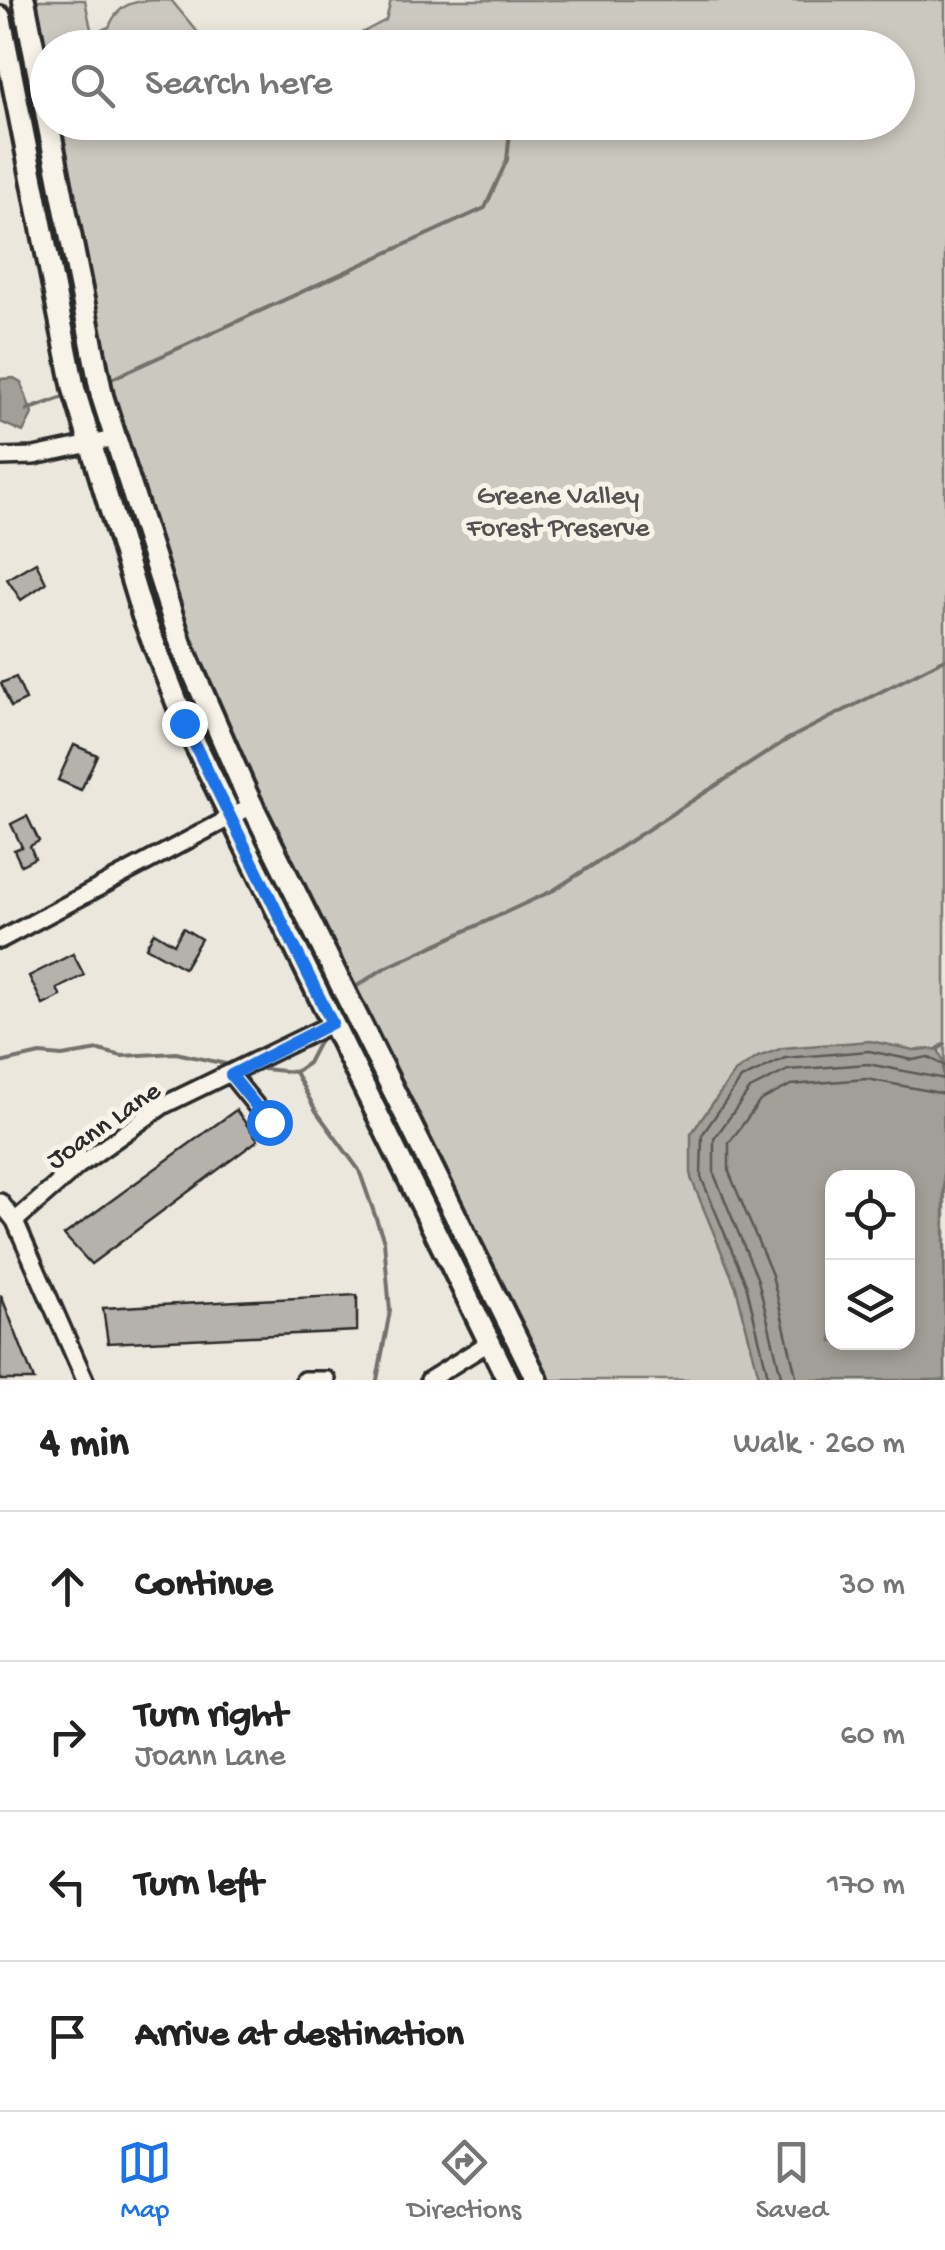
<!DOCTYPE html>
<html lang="en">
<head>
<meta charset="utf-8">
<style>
  body { margin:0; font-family:"Gochi Hand",sans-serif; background:#f2f2f2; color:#222 }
  .controls { position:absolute; right:30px; bottom:30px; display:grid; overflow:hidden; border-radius:20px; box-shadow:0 5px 15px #0003 }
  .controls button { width:90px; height:90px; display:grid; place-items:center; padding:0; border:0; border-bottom:2px solid #e0e0e0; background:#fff; color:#222; font:50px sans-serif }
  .stop { position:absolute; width:30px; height:30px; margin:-22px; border:8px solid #1a73e8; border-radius:50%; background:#fff }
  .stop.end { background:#1a73e8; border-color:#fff; box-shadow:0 2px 10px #0008 }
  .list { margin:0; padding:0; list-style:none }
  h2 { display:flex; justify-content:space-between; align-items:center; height:130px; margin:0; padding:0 40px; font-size:42px }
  h2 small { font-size:32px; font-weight:400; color:#767676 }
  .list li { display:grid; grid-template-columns:65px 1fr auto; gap:30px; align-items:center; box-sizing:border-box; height:150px; padding:0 40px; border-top:2px solid #e0e0e0 }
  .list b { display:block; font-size:38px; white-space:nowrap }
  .list p { margin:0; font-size:32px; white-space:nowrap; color:#767676 }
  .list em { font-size:32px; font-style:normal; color:#767676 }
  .icon { flex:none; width:55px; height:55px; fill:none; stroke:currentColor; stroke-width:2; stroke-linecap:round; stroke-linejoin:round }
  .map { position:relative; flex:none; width:945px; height:1380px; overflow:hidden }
  .search { position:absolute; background:#fff; box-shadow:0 5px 15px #0003; left:30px; right:30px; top:30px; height:110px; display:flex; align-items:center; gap:25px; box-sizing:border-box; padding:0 35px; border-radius:55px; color:#767676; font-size:38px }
  .sheet { height:730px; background:#fff }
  nav { display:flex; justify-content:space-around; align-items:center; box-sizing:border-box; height:140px; border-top:2px solid #e0e0e0; background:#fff; font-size:28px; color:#767676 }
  nav a { display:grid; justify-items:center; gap:5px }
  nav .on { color:#1a73e8 }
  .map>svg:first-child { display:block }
  .green { fill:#cbc8bf; stroke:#7b7a75; stroke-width:2.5; fill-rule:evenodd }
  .water { fill:#a29f98; stroke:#72716c; stroke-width:2.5; fill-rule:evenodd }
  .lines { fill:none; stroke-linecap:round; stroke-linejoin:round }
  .shore { stroke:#5b5957; stroke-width:2.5 }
  .stream { stroke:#72716c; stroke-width:4 }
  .building { fill:#b5b2ab; stroke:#2b2b2b; stroke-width:2.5 }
  .minor-casing { stroke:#2b2b2b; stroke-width:22 }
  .major-casing { stroke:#2b2b2b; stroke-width:28 }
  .minor { stroke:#f7f3e8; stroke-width:15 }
  .major { stroke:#f7f3e8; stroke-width:20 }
  .route { stroke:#1a73e8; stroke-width:12 }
  .labels { text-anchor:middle; stroke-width:10; stroke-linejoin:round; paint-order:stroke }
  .park-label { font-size:28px; fill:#535250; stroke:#f7f3e8 }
  .street-label { font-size:28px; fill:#2b2b2b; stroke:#f7f3e8 }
</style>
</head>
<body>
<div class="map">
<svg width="945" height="1380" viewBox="0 0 945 1380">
  <rect width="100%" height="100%" fill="#ebe7dd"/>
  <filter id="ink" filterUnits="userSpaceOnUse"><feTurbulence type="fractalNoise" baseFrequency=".01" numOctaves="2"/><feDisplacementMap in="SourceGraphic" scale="20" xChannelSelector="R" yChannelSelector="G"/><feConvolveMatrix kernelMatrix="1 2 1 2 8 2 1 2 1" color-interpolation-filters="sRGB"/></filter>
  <g filter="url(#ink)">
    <!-- green -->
    <path class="green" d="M35 0H85L92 34 109 27C120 0 138 0 171 0L210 47 48 48 47 71Z
      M391 0H945V1380H544L241 757 189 640 111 397 57 123 898 122V48L335 47 386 20ZM832 1178H908V1342H832Z"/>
    <!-- water -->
    <path class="water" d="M14 378 21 382 32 414 23 432 0 422V379Z
      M870 1041 914 1050 938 1049 943 1061 945 1380H760L736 1287 691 1178V1134L735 1072 758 1057 783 1048ZM832 1178H908V1342H832Z"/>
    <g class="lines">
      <!-- shore -->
      <path class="shore" d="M769 1380 746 1284 701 1177 702 1135 741 1079 785 1058 869 1051 913 1060 928 1057 945 1066
        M782 1380 758 1280 714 1174V1139L750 1089 788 1070 868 1064 945 1079
        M797 1380 772 1275 729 1172V1143L760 1101 791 1085 867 1079 945 1094"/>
      <!-- stream -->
      <path class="stream" d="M107 381 485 208 507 160 511 122
        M27 410 64 397
        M351 990 383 969 554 890 788 739 945 659
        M938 1049 945 1044
        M0 1063 40 1054 62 1056 99 1050 122 1056 176 1053 230 1065
        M263 1069 295 1072 308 1063 320 1040
        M295 1072 316 1111 359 1170 384 1241 390 1311 377 1380"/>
    </g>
    <!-- building -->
    <path class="building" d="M36 562 46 583 21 600 7 579Z
      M16 677 26 700 11 707 1 683Z
      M74 745 97 755 81 790 58 780Z
      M27 816 39 841 30 846 35 858 21 865 14 850 22 847 11 824Z
      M183 928 201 939 184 968 146 947 154 932 174 944Z
      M73 954 84 975 57 989 61 996 43 1005 29 976Z
      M236 1110 258 1140 91 1264 64 1235Z
      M1 1295 34 1380H0Z
      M357 1295V1331L108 1343 103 1308Z"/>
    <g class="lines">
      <defs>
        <path id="minor" d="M0 457 34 456 113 439
          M0 940 252 806
          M231 1075 269 1122
          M0 1202 15 1221 85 1380
          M15 1221 78 1166 164 1105 333 1023
          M304 1380H327
          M429 1380 490 1342"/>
        <path id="major" d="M24 0 102 396 181 644 247 795 537 1380
          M0 17 74 389 143 616 185 723 508 1380"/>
      </defs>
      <!-- minor casing -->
      <use href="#minor" class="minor-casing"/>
      <!-- major casing -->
      <use href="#major" class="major-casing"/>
      <!-- minor -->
      <use href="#minor" class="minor"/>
      <!-- major -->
      <use href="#major" class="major"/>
    </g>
  </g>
  <g class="lines" filter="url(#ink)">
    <!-- route -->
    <path class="route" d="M184 723 332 1023 231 1075 269 1122"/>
  </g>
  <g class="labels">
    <!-- park labels -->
    <g class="park-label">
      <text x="558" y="503">Greene Valley<tspan x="558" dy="32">Forest Preserve</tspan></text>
    </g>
    <!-- street labels -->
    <g class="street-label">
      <text transform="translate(102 1123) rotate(-35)" y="10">Joann Lane</text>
    </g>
  </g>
</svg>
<div class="controls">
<button><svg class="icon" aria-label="locate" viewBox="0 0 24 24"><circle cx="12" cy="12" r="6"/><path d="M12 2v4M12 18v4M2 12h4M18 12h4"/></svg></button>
<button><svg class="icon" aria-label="layers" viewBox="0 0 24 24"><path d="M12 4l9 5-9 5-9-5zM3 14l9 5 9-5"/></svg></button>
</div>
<div class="stop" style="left:269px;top:1122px"></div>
<div class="stop end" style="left:184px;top:723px"></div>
<div class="search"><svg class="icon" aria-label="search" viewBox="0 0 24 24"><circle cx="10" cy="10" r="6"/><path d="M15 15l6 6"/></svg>Search here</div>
</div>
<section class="sheet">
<h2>4 min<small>Walk · 260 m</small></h2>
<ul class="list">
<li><svg class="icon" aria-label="ahead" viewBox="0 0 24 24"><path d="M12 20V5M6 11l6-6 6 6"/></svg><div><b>Continue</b></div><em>30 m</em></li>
<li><svg class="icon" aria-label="right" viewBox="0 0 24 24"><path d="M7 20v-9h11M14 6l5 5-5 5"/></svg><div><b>Turn right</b><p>Joann Lane</p></div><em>60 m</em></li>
<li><svg class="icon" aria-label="left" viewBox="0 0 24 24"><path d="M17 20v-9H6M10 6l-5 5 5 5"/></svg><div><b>Turn left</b></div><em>170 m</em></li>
<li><svg class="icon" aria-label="arrive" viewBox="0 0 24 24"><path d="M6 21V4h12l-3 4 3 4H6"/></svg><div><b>Arrive at destination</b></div></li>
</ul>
</section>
<nav>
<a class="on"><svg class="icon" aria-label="map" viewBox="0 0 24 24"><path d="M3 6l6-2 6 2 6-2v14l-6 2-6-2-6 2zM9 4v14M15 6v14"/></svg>Map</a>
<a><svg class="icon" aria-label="directions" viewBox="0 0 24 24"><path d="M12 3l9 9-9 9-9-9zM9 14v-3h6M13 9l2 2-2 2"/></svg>Directions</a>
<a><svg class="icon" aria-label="saved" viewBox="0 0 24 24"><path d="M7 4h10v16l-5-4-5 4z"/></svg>Saved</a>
</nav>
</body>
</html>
